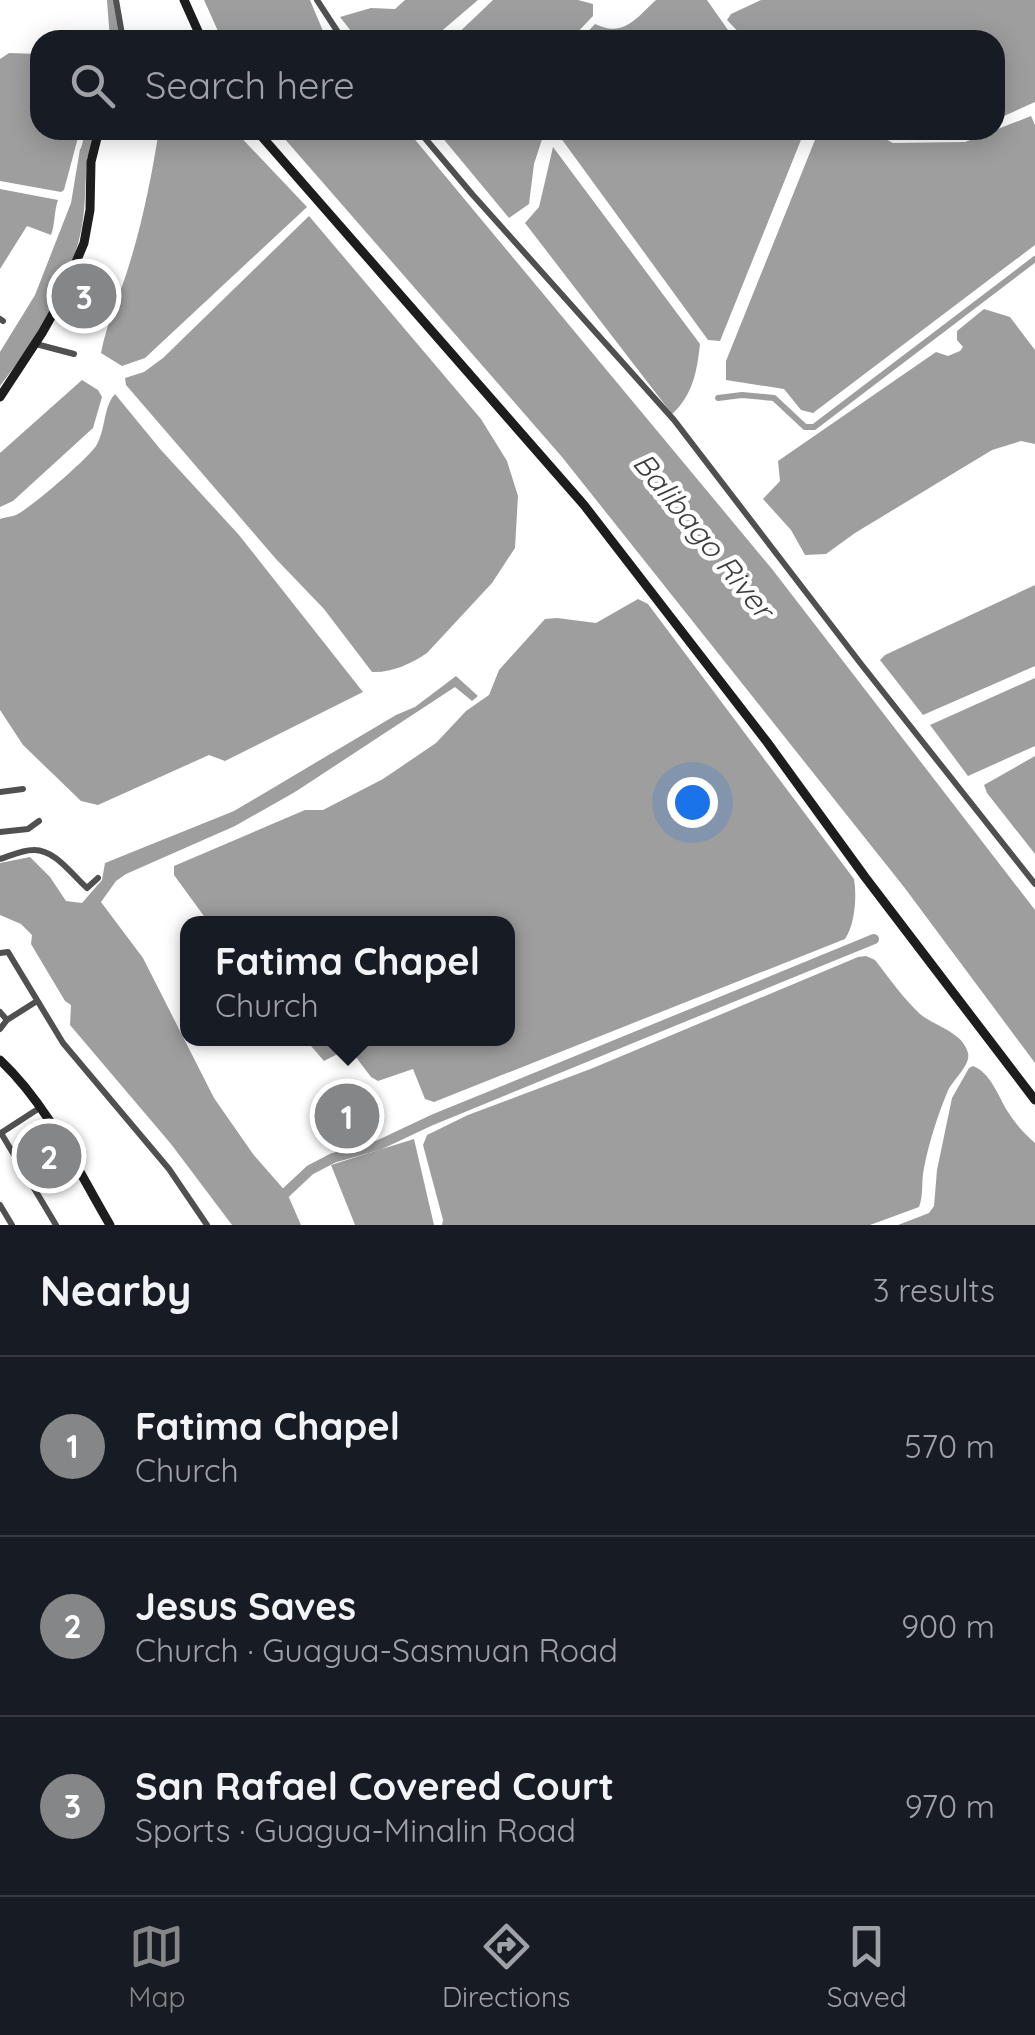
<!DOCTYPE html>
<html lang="en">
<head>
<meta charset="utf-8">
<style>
  body { margin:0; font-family:Quicksand,sans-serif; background:#20242c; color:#f1f3f6 }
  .you { position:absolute; left:692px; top:802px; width:35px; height:35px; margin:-25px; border:8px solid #fff; border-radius:50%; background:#1a73e8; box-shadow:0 0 0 15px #1a73e833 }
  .badge { display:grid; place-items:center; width:65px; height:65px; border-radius:50%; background:#858687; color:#fff; font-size:32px; font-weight:700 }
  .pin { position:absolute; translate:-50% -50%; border:5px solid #fff; box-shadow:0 2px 10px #0006 }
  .popup { position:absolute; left:180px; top:916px; width:335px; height:130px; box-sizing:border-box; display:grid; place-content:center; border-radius:20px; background:#171b24; filter:drop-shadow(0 2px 8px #0005); font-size:32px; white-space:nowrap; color:#9ea1a6 }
  .popup b { font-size:38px; color:#f1f3f6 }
  .popup::after { content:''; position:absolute; left:50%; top:100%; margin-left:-20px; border:20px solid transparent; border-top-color:#171b24 }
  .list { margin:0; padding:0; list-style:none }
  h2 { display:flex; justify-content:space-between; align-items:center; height:130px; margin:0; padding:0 40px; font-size:42px }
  h2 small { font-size:32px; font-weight:400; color:#9ea1a6 }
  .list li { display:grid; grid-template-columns:65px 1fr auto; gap:30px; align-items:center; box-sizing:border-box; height:180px; padding:0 40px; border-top:2px solid #363941 }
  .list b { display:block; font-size:38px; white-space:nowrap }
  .list p { margin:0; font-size:32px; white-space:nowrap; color:#9ea1a6 }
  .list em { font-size:32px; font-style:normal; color:#9ea1a6 }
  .icon { flex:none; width:55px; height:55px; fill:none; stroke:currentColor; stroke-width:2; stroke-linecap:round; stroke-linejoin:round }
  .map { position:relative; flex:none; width:1035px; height:1225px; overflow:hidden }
  .search { position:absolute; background:#171b24; box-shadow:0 5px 25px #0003; left:30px; right:30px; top:30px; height:110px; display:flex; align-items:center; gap:25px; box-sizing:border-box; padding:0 35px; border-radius:30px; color:#9ea1a6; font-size:38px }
  .sheet { height:670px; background:#171b24 }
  nav { display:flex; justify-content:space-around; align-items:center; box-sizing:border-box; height:140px; border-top:2px solid #363941; background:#171b24; font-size:28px; color:#9ea1a6 }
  nav a { display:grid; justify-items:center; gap:5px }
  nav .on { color:#858687 }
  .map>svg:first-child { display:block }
  .water { fill:#9e9e9e }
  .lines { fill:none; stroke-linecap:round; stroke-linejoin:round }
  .canal { stroke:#9e9e9e; stroke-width:6 }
  .river { stroke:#9e9e9e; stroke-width:10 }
  .street { stroke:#505050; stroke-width:6 }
  .secondary { stroke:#1d1d1d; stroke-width:9 }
  .labels { text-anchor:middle; stroke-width:9; stroke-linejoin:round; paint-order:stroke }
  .water-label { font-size:30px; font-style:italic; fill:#3f3f3f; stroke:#fff }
</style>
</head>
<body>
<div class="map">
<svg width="1035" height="1225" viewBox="0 0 1035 1225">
  <rect width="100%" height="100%" fill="#fff"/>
  <!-- water -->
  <path class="water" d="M204 0H310L323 31 331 40H222Z
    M405 0H478L431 40H358L340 17 371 8 395 9Z
    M493 0H578L593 4V16L570 40H451Z
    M656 0H707L735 40H580L595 24C624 38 636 18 656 0Z
    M761 0H1035V102L995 120V40H746L727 20 731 14Z
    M9 53 40 54V130H80L64 190 61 192 0 181V59Z
    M1031 116 1035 125V245L813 413 801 410 784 389 726 380V361L819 130H869L893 143 965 142Z
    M159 130H234L307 207 145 358 122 366 101 353C107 321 121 293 130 262 143 220 152 174 159 130Z
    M277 130H407L772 569 1035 910V1063L904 887 562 457Z
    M436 130H545L534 164 529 204 509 218Z
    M555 130H805L720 341 708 340Z
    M90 140C84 168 87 198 82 226 71 286 36 339 0 386V352L35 295 71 203 80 149Z
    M553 147 700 344C697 371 693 395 672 414L525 223 539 207Z
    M0 189 58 200C54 211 55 226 51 235L27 226 0 269Z
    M309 216 481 419 507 461 518 496 515 548 492 583 427 653C411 664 391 673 372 672L324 609 276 559 126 385 125 378 144 372 163 358Z
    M984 309 1010 317 1035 350V444L1021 441 992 450 855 533 826 554 805 555 791 530 763 499 780 481 778 461 936 352 948 356 960 351 963 347 957 340V331Z
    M82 380 98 390 102 397 93 428 13 501 0 507V453Z
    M115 394 161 450 239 535 363 692 225 761 209 755 98 805 81 801 23 745 0 710V519C3 518 13 516 16 515 32 507 85 461 96 446 106 430 103 407 115 394Z
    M1035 585V666L923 715 880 660 885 655Z
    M638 599 648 604 854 879C857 896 855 925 845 939L434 1102 425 1099 413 1069 378 1081 371 1077 349 1048 324 1061 305 1039 507 1038V924L209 923 174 875V866L305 810H323L383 779 436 743 466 711 489 695 499 670 545 619 557 618 596 623Z
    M456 676 478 696 472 701 455 687 295 792 235 826 126 874 116 881 101 902 143 958 214 1098 253 1154 287 1193 301 1225H232L171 1144 70 1025 71 1005 65 1001 31 944 32 935 21 924 0 915V863L30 857 50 877 66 901 82 903 102 880 105 863 234 811 396 715 415 707Z
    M1035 678V746L968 776 930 725Z
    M1035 756V854L987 793 984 785Z
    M866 956 875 960C889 978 903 998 920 1014 934 1026 963 1032 968 1053 971 1066 951 1081 947 1093 937 1117 929 1143 924 1168 921 1181 924 1194 919 1207L870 1225H442L443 1220 423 1145 427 1135 468 1115 593 1068 858 957Z
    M973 1066C991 1073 998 1096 1008 1112 1015 1123 1024 1134 1035 1143V1225H898L929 1213 934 1206 937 1170 952 1098 969 1068Z
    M414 1139 434 1225H355L331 1165Z"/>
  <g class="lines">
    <!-- canal -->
    <path class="canal" d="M718 398 742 395 774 398 805 427H814L1035 259"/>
    <!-- river -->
    <path class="river" d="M112 0 115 40
      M85 153 91 130
      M278 1200 310 1170 333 1158 379 1145 432 1120 874 939"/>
    <!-- street -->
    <path class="street" d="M116 0 123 40
      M317 0 343 40
      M418 130 472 194 674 420 861 664 1035 884
      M0 319 3 321
      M36 344 74 354
      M0 792 23 789
      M0 832 28 829 39 821
      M0 859C10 856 22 850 33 850 55 849 72 875 87 888L98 878
      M0 953 8 952 63 1043 169 1169 207 1225
      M0 1012 7 1020
      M0 1029 7 1020 37 1001
      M1 1133 56 1225
      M1 1133 41 1107
      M0 1205 12 1225"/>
    <!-- secondary -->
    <path class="secondary" d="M184 0 202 40
      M256 130 584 505 767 742 865 877 1035 1100
      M0 397 42 333 59 303 84 243 90 210 91 162 99 130
      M0 1060C48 1105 77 1169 110 1225"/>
  </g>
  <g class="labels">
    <!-- water labels -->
    <g class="water-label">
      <text transform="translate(703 536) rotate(51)" y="10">Balibago River</text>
    </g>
  </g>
</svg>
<div class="you"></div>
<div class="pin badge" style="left:347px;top:1116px">1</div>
<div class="popup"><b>Fatima Chapel</b>Church</div>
<div class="pin badge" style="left:49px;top:1156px">2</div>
<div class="pin badge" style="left:84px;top:296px">3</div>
<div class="search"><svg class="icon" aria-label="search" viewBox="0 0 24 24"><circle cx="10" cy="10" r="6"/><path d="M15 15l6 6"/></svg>Search here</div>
</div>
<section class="sheet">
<h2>Nearby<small>3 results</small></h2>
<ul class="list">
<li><span class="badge">1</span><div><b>Fatima Chapel</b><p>Church</p></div><em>570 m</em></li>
<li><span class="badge">2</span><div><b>Jesus Saves</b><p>Church · Guagua-Sasmuan Road</p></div><em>900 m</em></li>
<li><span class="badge">3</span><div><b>San Rafael Covered Court</b><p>Sports · Guagua-Minalin Road</p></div><em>970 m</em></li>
</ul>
</section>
<nav>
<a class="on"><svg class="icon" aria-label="map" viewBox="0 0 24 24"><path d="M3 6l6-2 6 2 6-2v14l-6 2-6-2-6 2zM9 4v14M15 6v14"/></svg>Map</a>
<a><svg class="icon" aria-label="directions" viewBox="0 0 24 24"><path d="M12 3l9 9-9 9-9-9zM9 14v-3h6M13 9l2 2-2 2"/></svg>Directions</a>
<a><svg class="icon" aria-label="saved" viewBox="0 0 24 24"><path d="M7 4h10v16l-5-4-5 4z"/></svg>Saved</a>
</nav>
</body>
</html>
